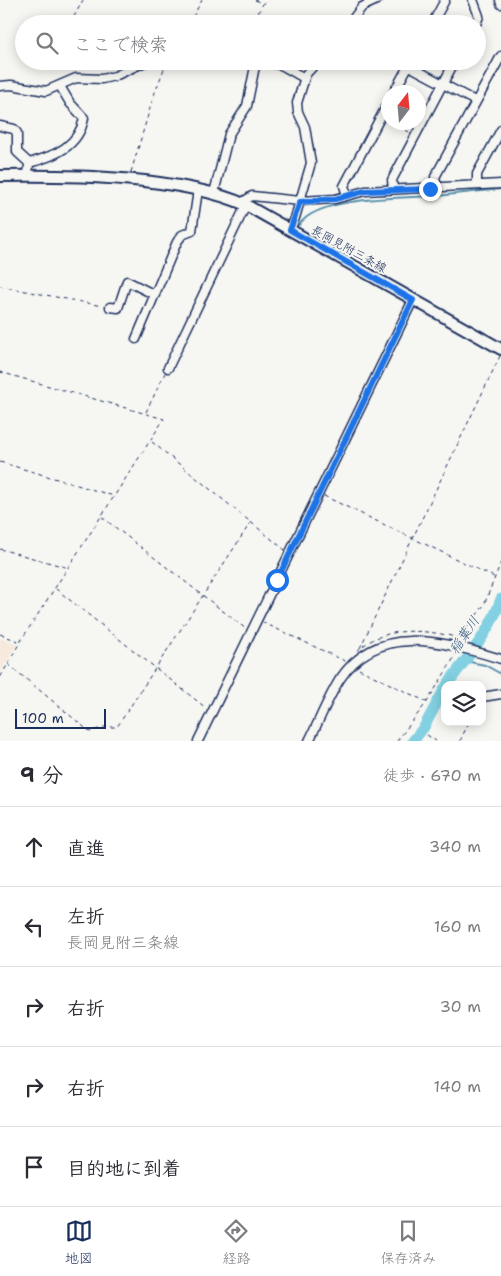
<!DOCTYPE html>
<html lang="ja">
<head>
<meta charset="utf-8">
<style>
  body { margin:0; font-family:"Shantell Sans","Klee One",sans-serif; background:#f2f2f3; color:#2b2b33 }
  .controls { position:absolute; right:15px; bottom:15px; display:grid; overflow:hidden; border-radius:10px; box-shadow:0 2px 12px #0003 }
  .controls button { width:45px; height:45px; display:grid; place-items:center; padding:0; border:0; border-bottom:1px solid #e1e1e2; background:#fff; color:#2b2b33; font:25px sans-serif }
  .compass { position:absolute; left:381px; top:85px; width:45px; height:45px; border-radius:50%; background:#fff; box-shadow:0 2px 12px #0003; rotate:16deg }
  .scale { position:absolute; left:15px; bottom:12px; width:91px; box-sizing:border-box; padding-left:5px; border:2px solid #1b2f5e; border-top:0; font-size:14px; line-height:18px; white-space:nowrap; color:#1b2f5e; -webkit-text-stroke:4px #f6f6f2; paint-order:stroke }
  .stop { position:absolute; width:15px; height:15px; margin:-11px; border:4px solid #1a73e8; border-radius:50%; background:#fff }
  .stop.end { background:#1a73e8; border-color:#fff; box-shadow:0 1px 5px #0008 }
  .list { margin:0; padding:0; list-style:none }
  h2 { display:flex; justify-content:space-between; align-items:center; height:65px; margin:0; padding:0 20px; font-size:21px }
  h2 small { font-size:16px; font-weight:400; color:#7c7c81 }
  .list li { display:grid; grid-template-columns:32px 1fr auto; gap:15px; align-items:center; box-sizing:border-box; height:80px; padding:0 20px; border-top:1px solid #e1e1e2 }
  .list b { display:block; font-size:19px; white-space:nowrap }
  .list p { margin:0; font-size:16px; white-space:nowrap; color:#7c7c81 }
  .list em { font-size:16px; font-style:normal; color:#7c7c81 }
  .icon { flex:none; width:28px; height:28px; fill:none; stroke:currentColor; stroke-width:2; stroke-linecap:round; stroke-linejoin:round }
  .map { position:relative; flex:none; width:501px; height:741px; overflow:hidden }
  .search { position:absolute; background:#fff; box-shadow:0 2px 12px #0003; left:15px; right:15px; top:15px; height:55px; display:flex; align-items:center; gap:12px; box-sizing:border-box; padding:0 18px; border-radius:28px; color:#7c7c81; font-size:19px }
  .sheet { height:465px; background:#fff }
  nav { display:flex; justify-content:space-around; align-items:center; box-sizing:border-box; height:70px; border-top:1px solid #e1e1e2; background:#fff; font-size:14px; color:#7c7c81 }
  nav a { display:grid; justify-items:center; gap:2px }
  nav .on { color:#1b2f5e }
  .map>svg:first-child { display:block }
  .built { fill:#f7e9dc }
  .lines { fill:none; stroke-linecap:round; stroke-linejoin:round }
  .stream { stroke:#5990ad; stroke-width:2 }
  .river { stroke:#83d0e2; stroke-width:11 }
  .minor-casing { stroke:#1b2f5e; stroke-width:11 }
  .major-casing { stroke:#1b2f5e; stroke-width:14 }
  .path { stroke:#1b2f5e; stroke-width:1; stroke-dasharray:4 4; stroke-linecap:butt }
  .minor { stroke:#f6f6f2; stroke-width:8 }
  .major { stroke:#f6f6f2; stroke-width:10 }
  .route { stroke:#1a73e8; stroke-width:6 }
  .labels { text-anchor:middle; stroke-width:4; stroke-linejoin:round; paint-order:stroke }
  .street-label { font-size:12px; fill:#1b2f5e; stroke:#f6f6f2 }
  .water-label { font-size:14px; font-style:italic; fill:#35577f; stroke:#f6f6f2 }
</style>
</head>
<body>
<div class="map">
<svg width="501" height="741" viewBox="0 0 501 741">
  <rect width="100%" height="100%" fill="#f6f6f2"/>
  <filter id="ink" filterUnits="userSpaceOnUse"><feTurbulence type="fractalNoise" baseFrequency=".02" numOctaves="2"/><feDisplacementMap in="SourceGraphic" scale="10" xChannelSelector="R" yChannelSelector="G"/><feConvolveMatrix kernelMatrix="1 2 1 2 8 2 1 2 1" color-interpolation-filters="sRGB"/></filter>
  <g filter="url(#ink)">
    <!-- built -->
    <path class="built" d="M0 638 13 642 16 645 0 674Z"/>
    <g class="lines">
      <!-- stream -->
      <path class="stream" d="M299 225C318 196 403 198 436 196 457 194 479 191 501 189
        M465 661 485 665 501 674"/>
      <!-- river -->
      <path class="river" d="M447 685C467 657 490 633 501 599
        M413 741 424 727 445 688"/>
      <defs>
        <path id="minor" d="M473 0 479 16 476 24
          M500 0 501 4
          M349 24 362 7 377 0
          M432 24 445 0
          M261 61 283 66 304 78
          M409 66 475 101
          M0 86 11 85 46 91 76 78 102 79 115 76 147 61
          M394 92 411 61
          M0 126 14 129 17 133V152L29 163 28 176
          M29 163C55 156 79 146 84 118L70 103 60 86
          M477 185V174L501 130
          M437 188 435 177 501 56
          M393 189 392 180 455 61
          M214 193 229 134 247 106 256 61
          M347 195 344 186 388 103
          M241 203 252 196 300 201 335 199 365 191 501 184
          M290 230 295 218 311 163 305 127 298 112 297 103 306 74 318 61
          M110 307 118 308 127 281 155 295
          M136 339 177 242 182 235 192 231 198 190
          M168 368 246 205
          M482 697 501 694
          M198 741 413 300
          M309 741C319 721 328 698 340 679 379 620 446 643 501 659"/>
        <path id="major" d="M0 176C72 175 181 176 246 205L501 349"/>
      </defs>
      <!-- minor casing -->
      <use href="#minor" class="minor-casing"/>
      <!-- major casing -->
      <use href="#major" class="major-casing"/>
      <!-- path -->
      <path class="path" d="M255 0 263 4
        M258 13 265 0
        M70 24 83 0
        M189 24 202 0
        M55 61 75 71
        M392 122 409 132
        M131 172 154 95 167 61
        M0 286 102 306
        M0 372 164 419 20 642 0 678
        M146 412 165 373
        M152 442 285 550
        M0 462 114 496
        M324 496 494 577
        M102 517 246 629
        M0 549 69 568
        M56 589 206 708
        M262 622 347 662
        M0 634 20 642
        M360 648 500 356
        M357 651C385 624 427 630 460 638L484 605 501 562
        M8 664 90 732 104 727H117L251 522
        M359 669 427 702
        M427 735 436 741
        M397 741 427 702 457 653
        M460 741 469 722"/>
      <!-- minor -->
      <use href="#minor" class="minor"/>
      <!-- major -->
      <use href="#major" class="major"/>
    </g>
  </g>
  <g class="lines" filter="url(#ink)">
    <!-- route -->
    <path class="route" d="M277 580 413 300 290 230 300 202 335 199 365 191 430 189"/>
  </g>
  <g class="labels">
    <!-- street labels -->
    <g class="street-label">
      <text transform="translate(349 249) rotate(29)" y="4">長岡見附三条線</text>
    </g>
    <!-- water labels -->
    <g class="water-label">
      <text transform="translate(464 635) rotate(-56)" y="5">稲葉川</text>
    </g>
  </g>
</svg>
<div class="controls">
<button><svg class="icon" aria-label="layers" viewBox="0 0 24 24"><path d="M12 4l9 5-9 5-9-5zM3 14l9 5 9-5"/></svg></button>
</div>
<svg class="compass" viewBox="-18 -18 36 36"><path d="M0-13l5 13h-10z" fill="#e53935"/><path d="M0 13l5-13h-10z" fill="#7c7c81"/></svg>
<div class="scale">100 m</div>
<div class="stop" style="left:277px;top:580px"></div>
<div class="stop end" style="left:430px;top:189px"></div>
<div class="search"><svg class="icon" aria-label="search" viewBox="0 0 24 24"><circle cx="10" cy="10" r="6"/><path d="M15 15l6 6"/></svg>ここで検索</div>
</div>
<section class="sheet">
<h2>9 分<small>徒歩 · 670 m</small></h2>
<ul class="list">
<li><svg class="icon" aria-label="ahead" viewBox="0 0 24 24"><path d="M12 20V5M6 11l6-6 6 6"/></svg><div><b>直進</b></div><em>340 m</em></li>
<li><svg class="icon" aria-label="left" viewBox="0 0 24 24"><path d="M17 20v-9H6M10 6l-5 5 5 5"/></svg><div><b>左折</b><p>長岡見附三条線</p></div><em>160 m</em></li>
<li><svg class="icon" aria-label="right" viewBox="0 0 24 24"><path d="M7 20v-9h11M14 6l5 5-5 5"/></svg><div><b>右折</b></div><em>30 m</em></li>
<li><svg class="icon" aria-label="right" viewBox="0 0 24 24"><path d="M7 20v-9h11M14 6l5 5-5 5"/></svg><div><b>右折</b></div><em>140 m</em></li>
<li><svg class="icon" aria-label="arrive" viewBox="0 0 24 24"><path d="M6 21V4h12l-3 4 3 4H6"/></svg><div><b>目的地に到着</b></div></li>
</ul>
</section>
<nav>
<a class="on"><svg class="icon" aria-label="map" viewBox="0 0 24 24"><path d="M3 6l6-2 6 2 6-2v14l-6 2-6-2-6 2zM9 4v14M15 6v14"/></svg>地図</a>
<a><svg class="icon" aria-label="directions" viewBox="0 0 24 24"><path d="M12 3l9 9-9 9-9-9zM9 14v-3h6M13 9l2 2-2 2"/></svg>経路</a>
<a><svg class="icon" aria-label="saved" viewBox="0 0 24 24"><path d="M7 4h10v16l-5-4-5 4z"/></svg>保存済み</a>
</nav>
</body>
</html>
